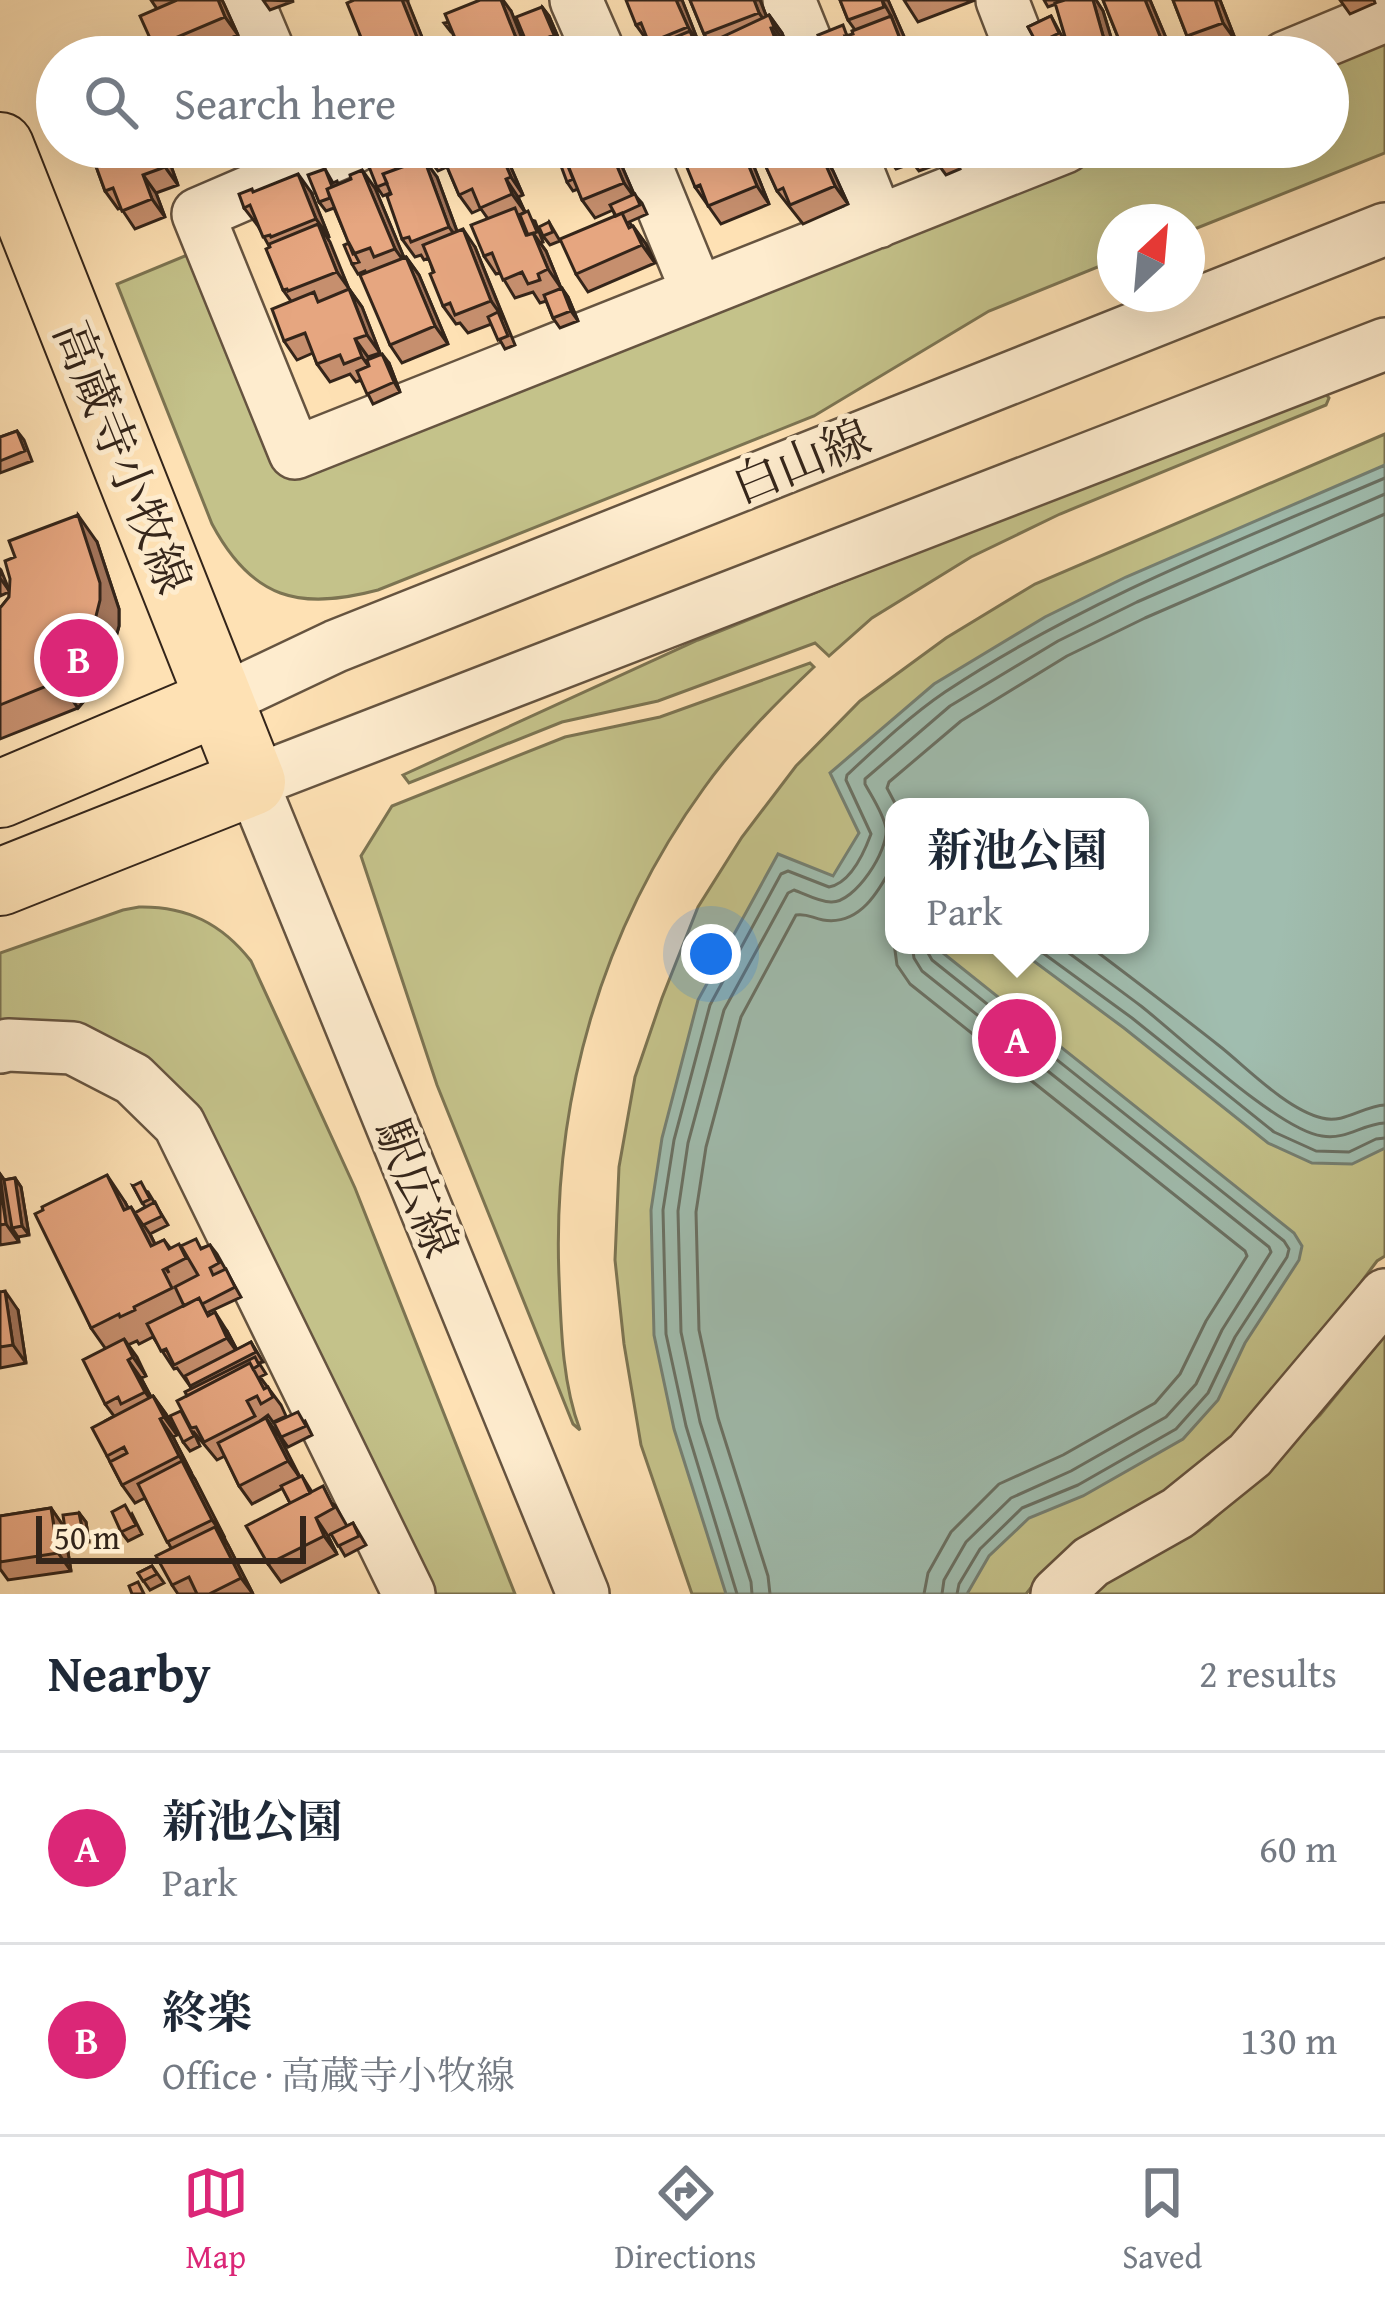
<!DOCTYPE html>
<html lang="en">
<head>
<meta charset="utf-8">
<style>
  body { margin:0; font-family:"Gentium Book Plus","Noto Serif JP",serif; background:#f6f6f7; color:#1f2937 }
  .compass { position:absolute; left:1097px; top:204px; width:108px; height:108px; border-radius:50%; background:#fff; box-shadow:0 12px 48px #0002; rotate:26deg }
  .scale { position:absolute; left:36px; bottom:30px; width:270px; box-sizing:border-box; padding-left:12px; border:6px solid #34251a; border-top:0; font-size:33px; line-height:42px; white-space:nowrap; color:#34251a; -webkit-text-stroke:9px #feecce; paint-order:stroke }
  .you { position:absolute; left:711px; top:954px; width:42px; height:42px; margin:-30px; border:9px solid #fff; border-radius:50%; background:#1a73e8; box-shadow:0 0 0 18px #1a73e833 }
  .badge { display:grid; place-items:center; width:78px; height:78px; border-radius:50%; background:#db2777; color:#fff; font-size:39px; font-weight:700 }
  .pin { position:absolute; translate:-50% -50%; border:6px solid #fff; box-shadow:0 3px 12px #0006 }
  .popup { position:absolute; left:885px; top:798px; width:264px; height:156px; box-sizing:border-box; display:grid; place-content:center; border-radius:24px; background:#fff; filter:drop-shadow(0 3px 9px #0005); font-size:39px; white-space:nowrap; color:#747a83 }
  .popup b { font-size:45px; color:#1f2937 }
  .popup::after { content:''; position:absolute; left:50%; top:100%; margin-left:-24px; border:24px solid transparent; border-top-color:#fff }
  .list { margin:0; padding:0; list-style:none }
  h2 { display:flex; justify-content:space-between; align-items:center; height:156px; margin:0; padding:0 48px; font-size:51px }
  h2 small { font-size:39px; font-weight:400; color:#747a83 }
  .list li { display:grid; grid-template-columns:78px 1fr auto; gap:36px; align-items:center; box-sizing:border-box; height:192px; padding:0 48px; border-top:3px solid #e0e1e3 }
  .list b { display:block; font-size:45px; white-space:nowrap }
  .list p { margin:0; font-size:39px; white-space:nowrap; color:#747a83 }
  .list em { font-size:39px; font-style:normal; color:#747a83 }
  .icon { flex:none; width:66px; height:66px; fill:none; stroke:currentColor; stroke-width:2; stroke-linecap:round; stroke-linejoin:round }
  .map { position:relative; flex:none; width:1385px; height:1594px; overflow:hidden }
  .search { position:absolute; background:#fff; box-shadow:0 12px 48px #0002; left:36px; right:36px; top:36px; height:132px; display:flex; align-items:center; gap:30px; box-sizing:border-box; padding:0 42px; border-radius:66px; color:#747a83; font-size:45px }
  .sheet { height:540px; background:#fff }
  nav { display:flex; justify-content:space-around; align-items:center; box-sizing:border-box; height:168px; border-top:3px solid #e0e1e3; background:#fff; font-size:33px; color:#747a83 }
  nav a { display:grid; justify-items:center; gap:6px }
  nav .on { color:#db2777 }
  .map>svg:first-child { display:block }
  .green { fill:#c4c28a; stroke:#7c7452; stroke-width:3; fill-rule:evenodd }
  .water { fill:#a0bdaf; stroke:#758073; stroke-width:3 }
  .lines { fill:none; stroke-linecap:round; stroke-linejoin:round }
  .shore { stroke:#6a7164; stroke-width:3 }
  .minor-casing { stroke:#665440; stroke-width:56 }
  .major-casing { stroke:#34251a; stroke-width:70 }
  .minor { stroke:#feecce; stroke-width:51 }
  .major { stroke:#fee1b4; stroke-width:66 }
  .wall { fill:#c68f6e; stroke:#34251a; stroke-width:3 }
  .shaded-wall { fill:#a1745a; stroke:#34251a; stroke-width:3 }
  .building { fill:#e6a680; stroke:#34251a; stroke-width:3 }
  .labels { text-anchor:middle; stroke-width:10; stroke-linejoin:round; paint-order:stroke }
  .street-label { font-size:48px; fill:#34251a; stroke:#feecce }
</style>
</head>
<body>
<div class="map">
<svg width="1385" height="1594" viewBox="0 0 1385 1594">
  <rect width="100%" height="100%" fill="#fee1b4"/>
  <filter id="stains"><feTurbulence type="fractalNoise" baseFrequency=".00167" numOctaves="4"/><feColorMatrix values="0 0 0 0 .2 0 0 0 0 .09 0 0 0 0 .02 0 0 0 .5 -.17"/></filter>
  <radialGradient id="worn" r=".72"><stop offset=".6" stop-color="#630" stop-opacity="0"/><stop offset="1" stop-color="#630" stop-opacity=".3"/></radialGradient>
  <!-- green -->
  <path class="green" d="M1385 37V153L1187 232V222H1115V260L989 311 814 416 378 590C299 611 252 599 212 524L117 284 192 253 296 473 1111 147H1328V60Z
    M1325 393 1329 398 1326 405 1060 514 971 557 872 618 829 656 815 643 658 701 562 722 409 783 403 775 698 640 1063 493Z
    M1385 434V1256L1377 1261C1336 1315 1299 1373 1251 1421 1190 1482 1111 1527 1041 1575L1026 1594H692L641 1445 624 1344 615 1260 619 1167 635 1077 662 998 698 907 742 837 796 766 860 701 946 638 1035 584ZM894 807H1140V945H894Z
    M810 663 814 667C775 704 736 743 704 788 601 930 552 1102 559 1277 561 1326 562 1383 580 1430L573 1424 437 1085 361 856 392 806 565 737 660 717Z
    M139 907C187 906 222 924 251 961L355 1188 515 1594H428L185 1115 0 1030V953L123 910Z
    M1385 1335V1594H1093L1113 1574 1208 1524 1320 1415Z"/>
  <!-- water -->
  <path class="water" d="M1385 465V1148L1352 1164 1312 1163 1268 1143 1124 1028 1012 945H1140V807H894V945H933L1294 1233 1302 1246 1299 1260 1245 1343 1218 1400 1183 1439 1083 1496 1029 1518 989 1556 967 1594H726L674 1429 654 1335 651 1210 662 1138 698 1000 778 854 833 876 859 833 830 773 934 684 1045 617 1126 577Z"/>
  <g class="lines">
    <!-- shore -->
    <path class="shore" d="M897 807 887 788 889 782 961 721 1067 656 1145 618 1385 514
      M894 943 897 965 910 984 1245 1251 1247 1256 1206 1321 1180 1374 1155 1403 1063 1455 999 1484 951 1532 928 1573 924 1594
      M912 945 914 958 922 971 1269 1247 1271 1252 1222 1330 1196 1384 1166 1417 1071 1471 1011 1498 966 1542 944 1580 942 1594
      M927 945 928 953 932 960 1284 1241 1289 1249 1287 1257 1235 1337 1208 1393 1176 1429 1078 1485 1022 1508 980 1549 959 1584 957 1594
      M1032 945 1132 1018 1274 1132 1316 1151 1349 1152 1376 1139 1385 1138
      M1058 945C1085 965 1113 985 1141 1006 1179 1036 1280 1131 1322 1136 1347 1140 1362 1124 1385 1123
      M1088 945C1133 979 1178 1013 1222 1048 1249 1070 1288 1110 1322 1118 1344 1124 1363 1106 1385 1105
      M737 1594 686 1426 666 1334 663 1210 674 1140 710 1005 781 874 788 871 829 887C851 883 864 853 871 834L846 780 847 775C877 747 911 715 945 692 1082 601 1235 542 1385 478
      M752 1594 751 1582 700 1422 681 1332 678 1211 688 1143 724 1010 788 893 794 890C805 894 819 902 831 902 855 903 889 850 886 828 883 813 872 797 865 784V779L950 706 1058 641 1137 602 1385 494
      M770 1594 768 1576 718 1418 699 1330 696 1212 706 1147 741 1017 796 915C807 913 812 918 823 920 860 926 879 891 894 863"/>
    <defs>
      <path id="minor" d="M247 0 271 57
        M576 0 601 57
        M789 0 812 57
        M1002 0 1024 57
        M1286 57 1385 16
        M354 147 198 214 295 453 1065 147
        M638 147 697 291
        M848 147 878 222
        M220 701 336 646 1385 229
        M0 1047 8 1045 73 1048 133 1079 179 1124 409 1594
        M583 1594 252 782 1385 344
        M1057 1594 1091 1562 1178 1513 1250 1455 1385 1295"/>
      <path id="major" d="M0 146 252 782 0 882
        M0 794 220 701"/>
    </defs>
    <!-- minor casing -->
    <use href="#minor" class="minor-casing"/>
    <!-- major casing -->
    <use href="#major" class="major-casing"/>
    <!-- minor -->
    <use href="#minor" class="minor"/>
    <!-- major -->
    <use href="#major" class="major"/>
  </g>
  <!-- wall -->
  <path class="wall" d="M151 0H222L238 35 187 57H161L154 47 157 9Z
    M263 0 294 1 270 10Z
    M354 0H409L407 1 430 57H364Z
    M682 0 700 46 706 57H659L636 25Z
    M690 0H760L766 16 769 15 782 33 787 46 784 47 788 57H707L710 43 704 34Z
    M840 0H888L913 57H848L846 53 836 57H830L825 50 853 34 855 30 848 20Z
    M904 0H975L918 22Z
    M1044 0H1064L1060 2 1096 0 1103 11 1117 57H1057L1055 48 1044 54 1028 27 1051 16 1064 40H1066L1056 4 1048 7Z
    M1103 0H1150L1174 57H1126Z
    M1173 0H1220L1236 41 1200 55 1187 36Z
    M1340 0H1374L1375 3 1350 14Z
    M542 7 549 16 561 44 534 56 528 46Z
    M511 11 529 56 527 57H463L452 32H451L444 23Z
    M89 147H164L178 185 156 193 165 217 135 229 121 208 118 209 105 191Z
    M426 147H502L523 195 518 197 525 212 519 215 521 217 535 221 543 242 540 243 546 251 561 288 568 297 578 321 560 328 553 318 546 301 540 303 533 292 515 298 500 273 496 274 484 256 488 219 481 209 472 213 459 195 447 167 438 171 431 162Z
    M578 147H612L617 155 634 194 642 203 647 214 629 222 646 244 655 263 588 292 576 274 615 216 613 210 595 218 582 200 578 189 573 191 567 182V164Z
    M746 147 769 204 721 224 695 187Z
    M757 147H822L848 204 803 224 777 191Z
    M867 147H951L960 169 946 175 938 164 919 171 913 163 896 169 891 162 880 166Z
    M404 151 410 164 437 177 457 231 475 247 515 345 505 349 491 324 468 333 460 323 456 324 443 306 429 258 424 260 421 255 415 257 402 239 390 193 383 196 377 187Z
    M325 169 333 183 375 188 404 258 406 257 419 275 448 344 402 363 390 345 366 273 365 271 358 274 352 264 349 243 334 208 326 211 319 202Z
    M254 192H311L329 237 327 238 349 289 362 307 380 353 368 357 369 359 389 363 400 392 373 404 361 380 356 382 350 374 330 382 317 364 313 353 297 360 284 341 291 301 283 290 269 246 258 226 244 208Z
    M549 222 560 241 550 245 543 236Z
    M17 431 24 440 32 461 0 473V437Z
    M97 542 119 609V626L110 659 92 692 78 708 0 739V608L9 597V592L0 596V569L9 591Z
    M0 1174 4 1180 15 1178 21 1187 29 1235 18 1237 19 1242 0 1245Z
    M133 1186 148 1192 168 1225 150 1234 155 1244 164 1240 171 1249 181 1246 202 1248 210 1245 217 1254 241 1297 209 1312 227 1331 237 1350 251 1342 263 1362 259 1363 266 1374 260 1377 281 1405 286 1416 273 1422 268 1415 260 1421 266 1418 279 1436 299 1477 302 1476 312 1492 335 1505 347 1526 353 1523 366 1545 345 1556 332 1534 328 1536 337 1554 281 1582 268 1564 290 1503 283 1488 252 1504 239 1486 225 1456 217 1460 193 1431 200 1446 190 1451 183 1442 181 1411 192 1389 177 1368 174 1369 153 1337 139 1344 137 1341 128 1345 146 1376 141 1378 151 1397 153 1396 166 1414 177 1435 173 1437 253 1594H178L172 1585 171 1548 145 1498 135 1503 122 1485 107 1456 105 1421 114 1416 105 1404V1348L91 1328 43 1210 125 1202 128 1208 135 1213 145 1207Z
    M0 1292 18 1310 26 1363 0 1368Z
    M305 1421 312 1435 288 1447 281 1437Z
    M51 1508 64 1527 71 1571 8 1580 0 1569V1516Z
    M79 1513 86 1522 89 1542 73 1545 66 1536Z
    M132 1514 142 1534 128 1541 121 1532Z
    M152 1566 164 1583 150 1590 138 1573Z"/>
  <!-- shaded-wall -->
  <path class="shaded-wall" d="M218 0H222L224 4 238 35 225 17Z
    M402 0H407L408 2 430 57 418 40Z
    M501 0H503L511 11 529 56 516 38Z
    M676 0H682L700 46 688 27Z
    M754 0H760L772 31 759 13Z
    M882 0H888L913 57H907L891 16Z
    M1093 0H1096L1103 11 1117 57H1109Z
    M1145 0H1150L1174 57H1172L1164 46Z
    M1215 0H1220L1236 41 1223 23Z
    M542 7 549 16 561 44 554 35Z
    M769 15 782 33 787 46 774 27Z
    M771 28 784 47 788 57H782Z
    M690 31 702 49 706 57H700Z
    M158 147H164L178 185 165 167Z
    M498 147H502L523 195 511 177Z
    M609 147H612L617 155 637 201 624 183Z
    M741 147H746L769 204 757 186Z
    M820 152 833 171 848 204 835 186Z
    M424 159 437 177 462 245 449 227Z
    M362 170 375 188 408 267 395 249Z
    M298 174 311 192 329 237 316 219Z
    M143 175 156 193 165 217 152 199Z
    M506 179 518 197 525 212 512 194Z
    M318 224 330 242 349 289 362 307 380 353 367 335 350 290 337 272Z
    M633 226 646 244 655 263 642 245Z
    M463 229 475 247 504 319 491 301Z
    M533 233 546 251 561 288 548 269Z
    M406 257 419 275 448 344 435 326Z
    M562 288 568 297 578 321 571 311Z
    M355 339 368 357 375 375 362 357Z
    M382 354 389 363 400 392 394 382Z
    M78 515 97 542 119 609V626L110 659 92 692 78 708 59 681Z
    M0 569 1 570 10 592 0 578Z
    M0 1174 11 1189 12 1228 18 1237 19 1242 6 1224Z
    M107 1175 125 1202 138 1227 124 1210Z
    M15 1178 21 1187 29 1235 22 1226Z
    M131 1207 150 1234 169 1273 151 1246Z
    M5 1291 18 1310 26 1363 13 1345Z
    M215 1312 227 1331 240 1356 227 1338Z
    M124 1339 137 1357 146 1376 133 1357Z
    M128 1360 141 1378 158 1410 145 1392Z
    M153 1396 166 1414 177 1435 164 1417Z
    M266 1418 279 1436 301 1479 288 1461Z
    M160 1419 173 1437 192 1474 179 1456Z
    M182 1461 195 1479 225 1538 212 1520Z
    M51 1508 64 1527 71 1571 58 1553Z
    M79 1513 86 1522 89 1542 83 1533Z
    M316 1518 328 1536 337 1554 324 1536Z
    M215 1527 228 1545 253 1594 241 1578Z"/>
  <!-- building -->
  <path class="building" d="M177 0H218L225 17 154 47 140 16Z
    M354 0H402L418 40 369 57 347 3Z
    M480 0H501L516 38 467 57H463L445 14Z
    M626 0H676L688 27 649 43 641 23 636 25Z
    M690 0H754L759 13 704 34Z
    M840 0H882L884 7 848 20Z
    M1065 0H1093L1109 57H1057L1053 43 1066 40 1055 3Z
    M1103 0H1145L1164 46 1136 57H1126Z
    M1173 0H1215L1223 23 1187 36Z
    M542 7 554 35 528 46 516 17Z
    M769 15 774 27 771 28 782 57H707L703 46Z
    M891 16 907 57H848L845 50 849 48 845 36 853 34 852 31Z
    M1051 16 1059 33 1037 44 1028 27Z
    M843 25 847 36H845L847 40 825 50 818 35Z
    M690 31 700 57H665L666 56 661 43Z
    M362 39 369 57H364L358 40Z
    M89 147H158L165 167 143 175 152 199 122 211 113 188 105 191Z
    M383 147H400L407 165 383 174 387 183 377 187 364 154Z
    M426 147H444L440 150 443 157 431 162Z
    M446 147H498L511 177 506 179 512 194 480 208 472 189 459 195 440 150Z
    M578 147H609L624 183 582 200 563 153Z
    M741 147 757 186 708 206 700 185 695 187 679 148Z
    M757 147H808L812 156 820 152 835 186 790 205 783 188 777 191Z
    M904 147H921L906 153Z
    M933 147H949L954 160 939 165Z
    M424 159 449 227 411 242 409 237 402 239 387 196 391 194 383 174Z
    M567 164 573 179 567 182 561 166Z
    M325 169 331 184 337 181 338 184 327 189 330 198 319 202 308 175Z
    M362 170 395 249 374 257 370 248 353 254 327 189 351 179 350 175Z
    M298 174 316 219 271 237 270 235 263 237 250 205 244 208 239 194 252 189 253 192Z
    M635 194 640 205 616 216 610 205Z
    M515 208 526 235 533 233 548 269 538 274 540 280 528 284 522 272 503 280 492 253 484 256 471 225Z
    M528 211 537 232 528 235 520 215Z
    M622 213 629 228 633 226 642 245 576 274 560 239Z
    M549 222 553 232 543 236 539 227Z
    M318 224 337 272 288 291 287 289 283 290 266 249 270 247 269 244Z
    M463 229 491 301 455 315 450 303 443 306 430 274 434 272 423 245Z
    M349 243 359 262 352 264 344 245Z
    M406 257 435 326 390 345 360 275Z
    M562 288 571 311 553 318 544 295Z
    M349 289 367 335 355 339 362 357 344 364 340 355 317 364 305 333 284 341 272 309 314 292 318 302Z
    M498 312 508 336 498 340 488 317Z
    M382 354 394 382 367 394 357 371 369 366 367 360Z
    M17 431 25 451 0 461V437Z
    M78 515 100 583V600L92 632 73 665 59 681 0 705V608L9 597 10 579 5 561 15 557 9 541Z
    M107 1175 124 1210 131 1207 151 1246 164 1240 169 1249 179 1244 186 1258 163 1270 172 1288 134 1307 135 1310 120 1317 119 1314 91 1328 35 1214 43 1210 42 1207Z
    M15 1178 22 1226 12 1228 4 1180Z
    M141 1182 150 1199 142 1203 133 1186Z
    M0 1184 6 1224 0 1225Z
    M155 1202 162 1216 143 1225 135 1213Z
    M196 1239 201 1249 210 1245 219 1263 210 1268 213 1275 226 1269 235 1287 202 1304 199 1298 184 1306 175 1287 198 1275 181 1246Z
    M5 1291 13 1345 0 1347V1292Z
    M199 1298 208 1316 215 1312 227 1338 174 1365 166 1349 161 1351 147 1324Z
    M124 1339 133 1357 128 1360 145 1392 121 1404 118 1397 105 1404 83 1360Z
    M251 1342 256 1352 190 1386 185 1376Z
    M255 1357 259 1365 253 1369 250 1363 187 1396 185 1392Z
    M250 1363 264 1389 268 1387 273 1397 261 1404 257 1396 247 1401 255 1416 204 1442 196 1427 191 1428 177 1401Z
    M153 1396 164 1417 160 1419 179 1456 122 1485 110 1462 127 1453 124 1447 107 1456 92 1428Z
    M181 1411 194 1436 183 1442 170 1416Z
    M298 1412 306 1426 281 1437 274 1423Z
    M266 1418 288 1461 239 1486 218 1443Z
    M182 1461 212 1520 167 1542 138 1484Z
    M302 1476 310 1493 290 1503 281 1486Z
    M323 1486 334 1508 316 1518 324 1536 268 1564 246 1526Z
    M125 1505 136 1525 121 1532 112 1512Z
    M51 1508 58 1553 0 1562V1516Z
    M79 1513 83 1533 66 1536 63 1515Z
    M353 1523 359 1536 338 1546 331 1534Z
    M215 1527 241 1578 209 1594H197L189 1577 172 1585 156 1556Z
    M152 1566 157 1574 143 1581 138 1573Z
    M138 1582 144 1594H132L129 1586Z"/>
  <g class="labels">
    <!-- street labels -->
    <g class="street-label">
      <text transform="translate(123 457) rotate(68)" y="17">高蔵寺小牧線</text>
      <text transform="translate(801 461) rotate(-22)" y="17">白山線</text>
      <text transform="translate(417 1188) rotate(68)" y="17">駅広線</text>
    </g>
  </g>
  <rect width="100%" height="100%" filter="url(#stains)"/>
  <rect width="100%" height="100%" fill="url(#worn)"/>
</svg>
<svg class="compass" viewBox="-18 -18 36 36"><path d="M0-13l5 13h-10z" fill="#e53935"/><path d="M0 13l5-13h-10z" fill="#747a83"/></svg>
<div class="scale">50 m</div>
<div class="you"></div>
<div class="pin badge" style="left:1017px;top:1038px">A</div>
<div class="popup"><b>新池公園</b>Park</div>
<div class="pin badge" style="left:79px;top:658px">B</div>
<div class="search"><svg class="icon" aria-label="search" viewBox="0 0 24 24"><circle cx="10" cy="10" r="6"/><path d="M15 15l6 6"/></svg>Search here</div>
</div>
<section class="sheet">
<h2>Nearby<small>2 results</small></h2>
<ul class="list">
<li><span class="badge">A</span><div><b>新池公園</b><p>Park</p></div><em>60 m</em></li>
<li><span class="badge">B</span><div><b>終楽</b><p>Office · 高蔵寺小牧線</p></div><em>130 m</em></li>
</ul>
</section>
<nav>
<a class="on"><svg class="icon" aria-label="map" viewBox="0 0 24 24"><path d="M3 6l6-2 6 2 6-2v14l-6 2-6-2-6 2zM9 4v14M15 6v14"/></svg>Map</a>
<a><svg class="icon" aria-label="directions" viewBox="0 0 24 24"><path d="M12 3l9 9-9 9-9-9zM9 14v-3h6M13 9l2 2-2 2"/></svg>Directions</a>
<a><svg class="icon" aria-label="saved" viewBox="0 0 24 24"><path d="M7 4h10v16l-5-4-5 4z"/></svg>Saved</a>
</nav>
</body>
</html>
